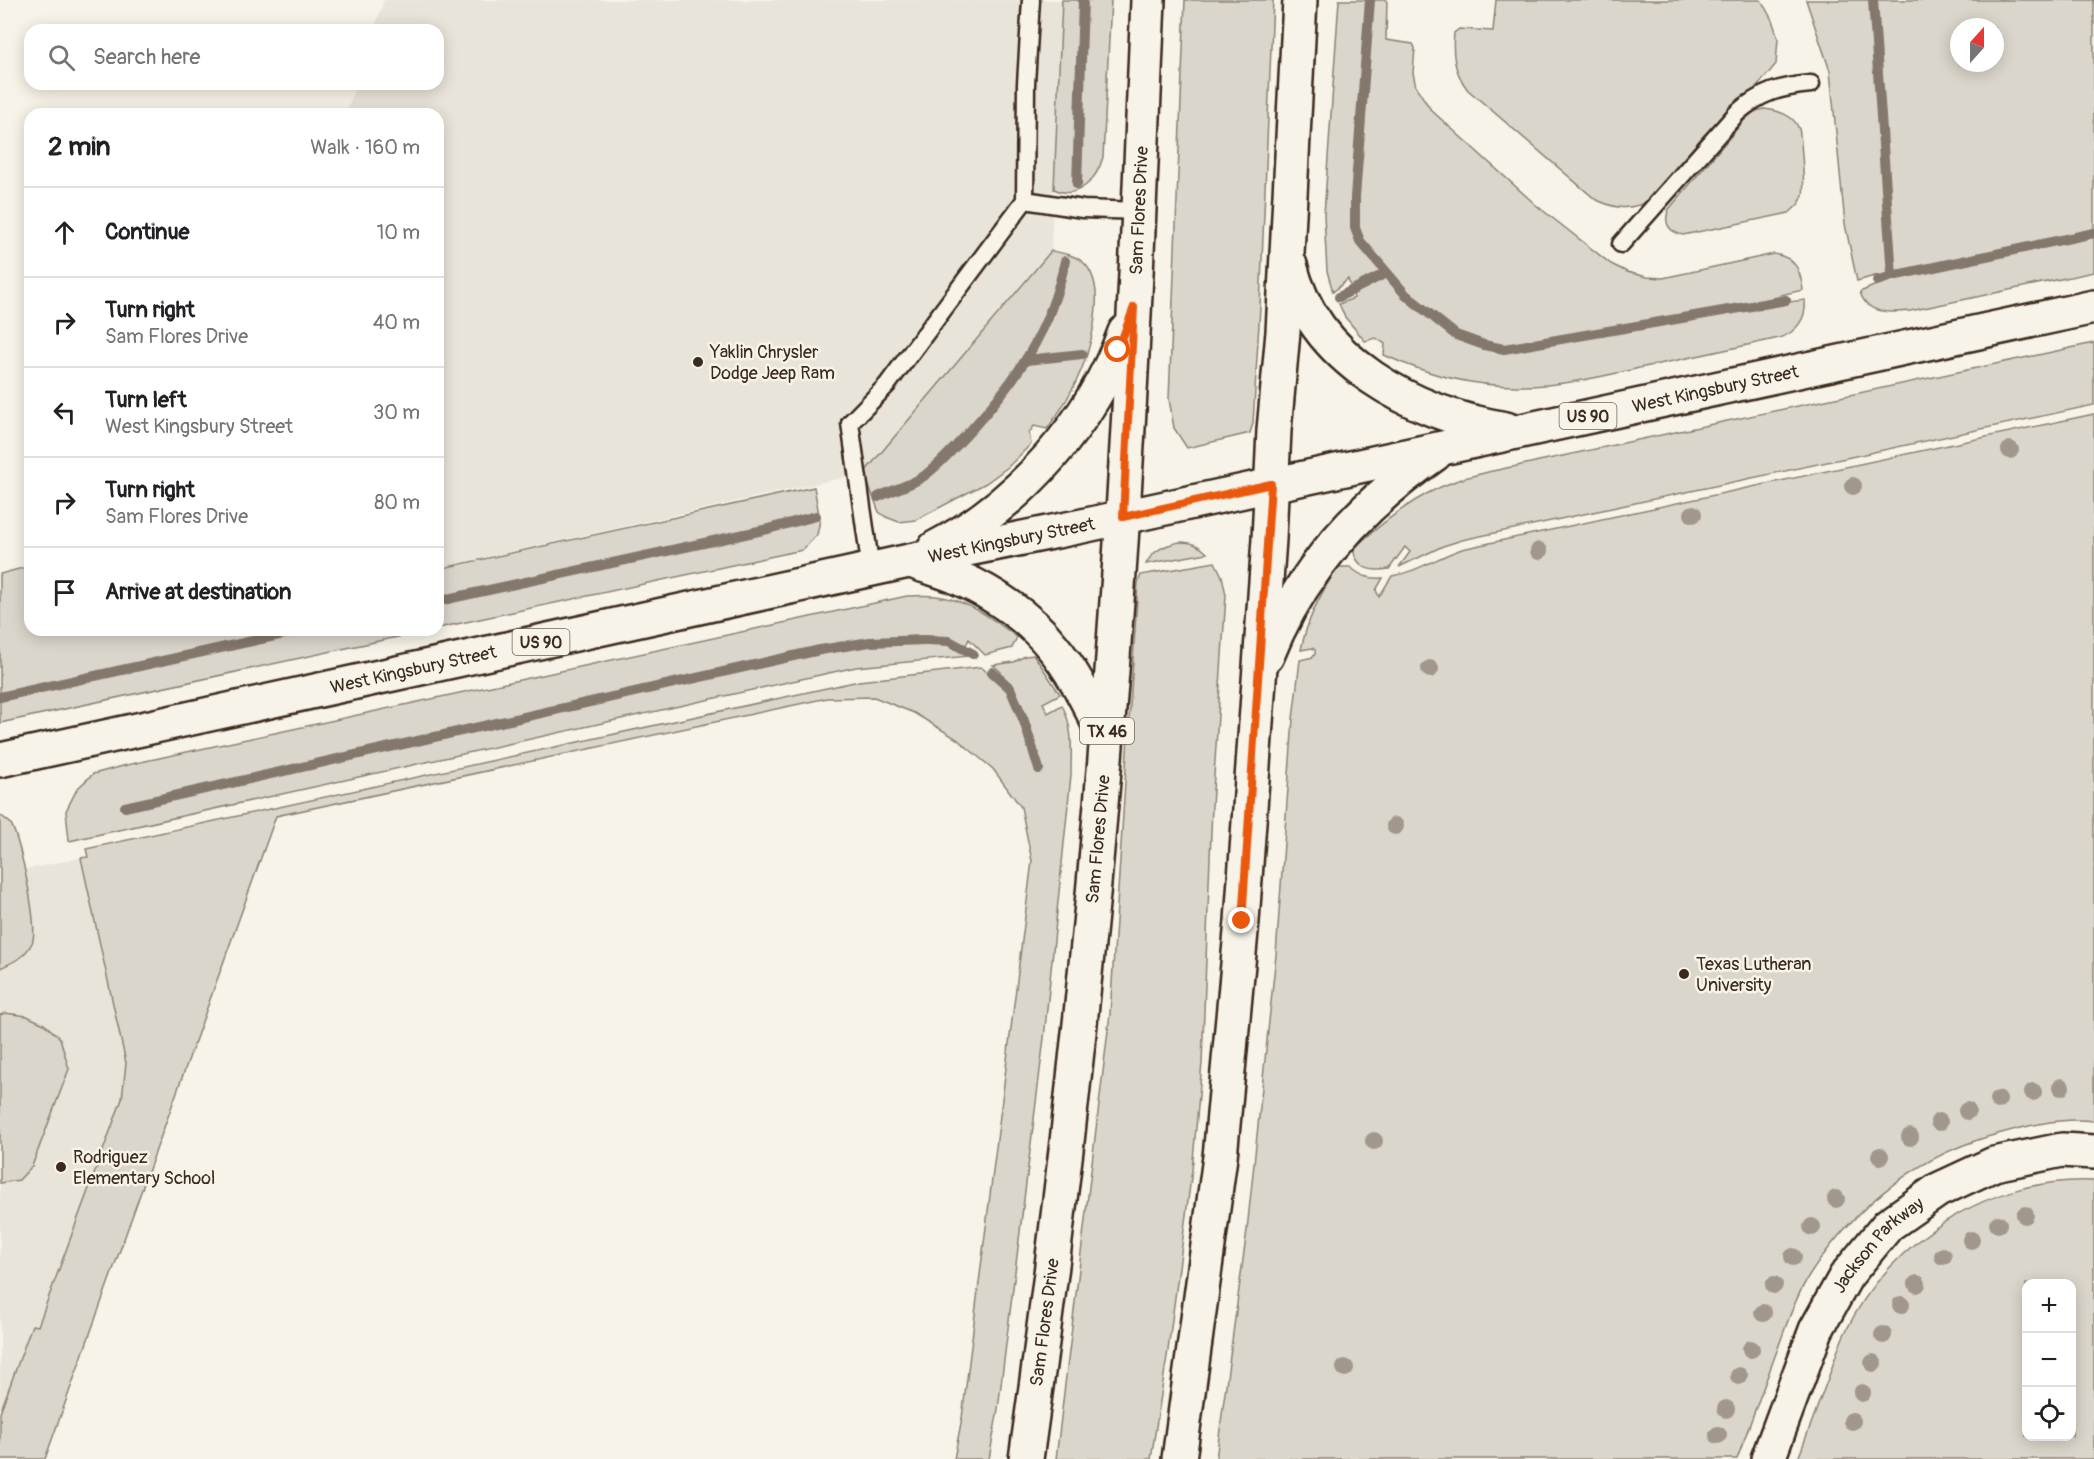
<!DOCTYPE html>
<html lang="en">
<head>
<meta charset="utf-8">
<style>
  body { margin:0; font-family:Pangolin,sans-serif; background:#f6f6f6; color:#202124 }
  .controls { position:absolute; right:18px; bottom:18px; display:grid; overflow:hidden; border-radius:12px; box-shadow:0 3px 15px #0003 }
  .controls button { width:54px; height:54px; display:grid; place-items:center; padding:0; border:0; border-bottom:2px solid #e0e0e0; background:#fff; color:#202124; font:30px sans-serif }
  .compass { position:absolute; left:1950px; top:18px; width:54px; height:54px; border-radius:50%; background:#fff; box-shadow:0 3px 15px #0003; rotate:21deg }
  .stop { position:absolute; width:18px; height:18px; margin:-14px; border:4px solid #ea580c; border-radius:50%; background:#fff }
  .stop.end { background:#ea580c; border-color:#fff; box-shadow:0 2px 6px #0008 }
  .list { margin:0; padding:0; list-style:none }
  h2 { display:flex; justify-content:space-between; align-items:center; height:78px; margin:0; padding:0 24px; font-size:26px }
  h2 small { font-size:20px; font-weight:400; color:#757577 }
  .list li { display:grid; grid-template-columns:39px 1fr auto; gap:18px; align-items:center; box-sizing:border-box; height:90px; padding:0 24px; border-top:2px solid #e0e0e0 }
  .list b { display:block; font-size:22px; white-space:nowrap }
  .list p { margin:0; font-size:20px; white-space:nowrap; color:#757577 }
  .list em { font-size:20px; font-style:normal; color:#757577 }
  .icon { flex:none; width:33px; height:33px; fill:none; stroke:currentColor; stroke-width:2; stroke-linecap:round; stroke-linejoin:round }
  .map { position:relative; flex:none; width:2094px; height:1459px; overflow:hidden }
  .search { position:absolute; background:#fff; box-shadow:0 3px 15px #0003; left:24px; top:24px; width:420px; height:66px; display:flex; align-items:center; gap:15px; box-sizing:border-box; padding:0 21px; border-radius:18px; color:#757577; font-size:22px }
  .panel { position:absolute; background:#fff; box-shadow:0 3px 15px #0003; left:24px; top:108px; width:420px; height:528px; border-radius:18px }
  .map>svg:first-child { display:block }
  .built { fill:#e9e4d9 }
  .green { fill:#dbd6cb; stroke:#8b8074; stroke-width:1.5; fill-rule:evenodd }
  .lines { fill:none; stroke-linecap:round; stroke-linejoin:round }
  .stream { stroke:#84786c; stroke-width:10 }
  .service-casing { stroke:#3b2a1e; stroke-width:21 }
  .minor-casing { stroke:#3b2a1e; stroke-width:38 }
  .primary-casing { stroke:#3b2a1e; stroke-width:38 }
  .service { stroke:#f7f3e8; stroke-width:16 }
  .minor { stroke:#f7f3e8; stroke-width:33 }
  .primary { stroke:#f7f3e8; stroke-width:33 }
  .tree { fill:#a1978c }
  .route { stroke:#ea580c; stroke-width:8 }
  .poi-dot { fill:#3b2a1e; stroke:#f7f3e8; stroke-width:2 }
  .labels { text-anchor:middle; stroke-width:5; stroke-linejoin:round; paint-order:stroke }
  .shield { fill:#f7f3e8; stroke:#73665b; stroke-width:1.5 }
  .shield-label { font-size:16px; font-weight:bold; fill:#3b2a1e }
  .street-label { font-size:18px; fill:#3b2a1e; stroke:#f7f3e8 }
  .poi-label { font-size:18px; fill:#3b2a1e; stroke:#f7f3e8; text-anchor:start }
</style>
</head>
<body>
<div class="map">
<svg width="2094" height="1459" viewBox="0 0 2094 1459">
  <rect width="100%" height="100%" fill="#f7f3e8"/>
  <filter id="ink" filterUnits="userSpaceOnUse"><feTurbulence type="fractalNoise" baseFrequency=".0167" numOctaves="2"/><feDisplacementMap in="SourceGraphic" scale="12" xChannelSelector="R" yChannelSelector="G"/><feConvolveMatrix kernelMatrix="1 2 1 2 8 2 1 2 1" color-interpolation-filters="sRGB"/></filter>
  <g filter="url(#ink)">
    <!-- built -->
    <path class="built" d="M384 0H1062L1051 251 864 473 438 568V114H346L356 84H438V30H374Z
      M247 822 17 1459H0V875Z"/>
    <!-- green -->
    <path class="green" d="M1062 0H1111L1103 157C1097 179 1078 201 1054 189Z
      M1185 0H1273L1260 307 1253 423 1250 433 1187 448 1174 428 1169 399Z
      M1339 0H1387L1386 40 1413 44 1415 48 1413 73 1416 87 1431 110 1536 205 1611 264 1627 272 1647 277 1663 278 1774 254C1796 258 1800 269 1803 290L1780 295 1781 303 1805 300C1807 318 1796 333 1779 338 1734 348 1689 358 1644 367 1603 376 1560 387 1517 386 1471 386 1426 374 1384 355L1385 344 1376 338 1365 341 1345 317 1339 304 1354 298 1348 279 1333 292 1327 271 1324 215Z
      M1496 0H1761L1772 20 1778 38 1776 64 1757 87 1705 134 1646 202C1627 211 1613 208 1595 199L1468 90C1454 72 1452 55 1454 33L1459 29 1493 31Z
      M1806 0H2094V272L1910 311C1890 313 1867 315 1860 292L1881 283 1878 275 1857 281 1845 224 1830 71ZM1959 27H1995V63H1959Z
      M1764 109C1777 110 1794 115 1799 129 1801 136 1805 188 1803 195 1801 203 1795 208 1789 213L1683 235C1669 232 1663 223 1669 209L1747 117 1756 111Z
      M1051 251C1063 253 1076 255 1085 264 1096 276 1097 292 1096 307 1093 353 1075 392 1047 429L1034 426 1029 433 1031 444 1008 467 986 483 916 520 899 522 886 517 879 512 864 473Z
      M2094 343V405L1462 540 1443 546 1399 567 1410 552 1405 547 1389 569C1370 572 1357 569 1353 549 1382 523 1416 495 1453 482 1480 472 1511 468 1539 461Z
      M2094 414V1121C2058 1117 2022 1127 1987 1137 1910 1160 1848 1213 1806 1281 1794 1301 1786 1326 1778 1348 1764 1385 1751 1422 1737 1459H1216L1247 1230 1276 955 1293 719 1300 660 1313 657 1315 654V650L1312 648 1301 650C1307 619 1321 592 1338 567H1350C1361 576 1368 579 1383 578L1376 590 1379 597 1392 576C1417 572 1438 557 1462 549Z
      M814 487 820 520 817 535 802 550 438 628V569Z
      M1180 542C1192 542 1199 545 1207 553L1146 564C1153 550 1165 545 1180 542Z
      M1215 562 1222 576 1226 595 1212 806 1202 1063 1192 1170 1168 1350 1151 1459H1056L1110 1014 1138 583 1141 575Z
      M30 566V630H430L0 723V574Z
      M907 596C916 596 926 595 936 596 966 599 993 619 1017 637L1012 648 985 655 969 639 964 649 970 656 856 667 69 841 66 811 77 789 93 774 127 765Z
      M1034 655 1060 694 1043 703 1048 713 1062 705C1074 729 1071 749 1071 775L1044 1038 998 1409 989 1459H954L962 1418 1032 861 1021 807 993 769 957 739 914 713 874 697 827 698 276 816 45 1459H0V1413L32 1325 38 1326 122 1099 126 1063 81 858 88 857 86 849 859 681 981 667 996 680 1001 672 993 665 1014 662 1025 656Z
      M0 815C4 818 8 820 11 824 20 839 39 928 32 943 25 957 14 962 0 968Z
      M5 1013 27 1016 44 1024 60 1038 69 1069 32 1166 19 1180 0 1183V1015Z
      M2094 1181V1459H1798C1809 1430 1819 1402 1830 1373 1835 1359 1839 1344 1846 1331 1891 1239 1991 1176 2094 1181ZM2026 1284H2072V1436H2026Z"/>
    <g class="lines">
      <!-- stream -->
      <path class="stream" d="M1370 0 1355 197V228L1360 241 1406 295 1456 335 1484 345 1504 349 1786 300
        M1873 0 1892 276 1877 281
        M1077 184 1083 0
        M1892 276 2094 233
        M1339 297 1386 273
        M1027 360 1082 354
        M878 497C892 490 912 485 924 476 941 464 956 446 970 431 1018 378 1050 332 1065 261
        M438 601 768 529 816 516
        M992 672 1010 688 1024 721 1039 769
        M0 697 302 630
        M125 807 820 650 870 642 925 640 949 641 973 654"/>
      <defs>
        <path id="service" d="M1025 200 1083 209 1139 211
          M1621 244 1737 113C1761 92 1780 87 1811 84
          M871 570 850 423 887 385 1025 200 1026 84 1031 0"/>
        <g id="minor">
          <path id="s1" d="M1768 1459 1816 1330 1846 1276 1888 1225 1938 1190 1994 1164 2062 1150 2094 1152"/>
        </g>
        <g id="primary">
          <path d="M1290 265C1313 362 1415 414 1506 429"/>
          <path d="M935 548C1020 504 1092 422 1125 332"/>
          <path d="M911 561C927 567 944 571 959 578 993 593 1029 617 1052 646 1075 673 1090 707 1106 738"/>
          <path d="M1267 656C1300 572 1361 505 1435 454"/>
          <path id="s2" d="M0 760 909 561 1082 526 2094 307"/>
          <path id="s3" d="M1026 1459C1068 1165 1099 870 1119 573 1132 383 1140 191 1148 0"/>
          <path d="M1179 1459 1220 1157 1242 921 1269 539 1274 430 1283 332 1300 0"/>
        </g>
      </defs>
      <!-- service casing -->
      <use href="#service" class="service-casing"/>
      <!-- minor casing -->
      <use href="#minor" class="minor-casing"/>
      <!-- primary casing -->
      <use href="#primary" class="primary-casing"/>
      <!-- service -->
      <use href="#service" class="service"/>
      <!-- minor -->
      <use href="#minor" class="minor"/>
      <!-- primary -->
      <use href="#primary" class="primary"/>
    </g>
    <!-- trees -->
    <g class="tree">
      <circle cx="2010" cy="450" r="9"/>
      <circle cx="1853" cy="486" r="9"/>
      <circle cx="1693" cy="514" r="9"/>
      <circle cx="1539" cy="551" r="9"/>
      <circle cx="1430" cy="669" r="9"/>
      <circle cx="1395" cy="826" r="9"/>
      <circle cx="2061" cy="1087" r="9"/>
      <circle cx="2033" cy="1092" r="9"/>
      <circle cx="1998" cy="1100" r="9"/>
      <circle cx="1967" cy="1111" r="9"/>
      <circle cx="1939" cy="1122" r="9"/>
      <circle cx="1910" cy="1137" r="9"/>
      <circle cx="1374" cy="1141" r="9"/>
      <circle cx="1880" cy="1156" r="9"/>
      <circle cx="1836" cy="1199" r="9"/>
      <circle cx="2025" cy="1215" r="9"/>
      <circle cx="1998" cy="1224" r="9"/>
      <circle cx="1812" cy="1227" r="9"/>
      <circle cx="1971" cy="1240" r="9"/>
      <circle cx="1943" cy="1256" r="9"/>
      <circle cx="1793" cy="1257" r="9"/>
      <circle cx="1917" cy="1284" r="9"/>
      <circle cx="1774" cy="1285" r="9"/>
      <circle cx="1901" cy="1305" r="9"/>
      <circle cx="1763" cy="1313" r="9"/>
      <circle cx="1883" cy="1335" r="9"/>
      <circle cx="1751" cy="1349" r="9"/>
      <circle cx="1873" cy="1363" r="9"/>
      <circle cx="1345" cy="1368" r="9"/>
      <circle cx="1739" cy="1376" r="9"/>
      <circle cx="1862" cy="1393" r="9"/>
      <circle cx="1726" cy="1409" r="9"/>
      <circle cx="1852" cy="1421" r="9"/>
      <circle cx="1718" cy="1435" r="9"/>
    </g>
  </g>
  <g class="lines" filter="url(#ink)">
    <!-- route -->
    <path class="route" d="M1118 350 1134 307 1123 517 1271 484 1242 921"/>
  </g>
  <!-- markers -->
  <g class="poi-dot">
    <circle cx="698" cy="362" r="6"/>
    <circle cx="1684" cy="974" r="6"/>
    <circle cx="61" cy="1167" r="6"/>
  </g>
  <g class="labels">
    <!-- shield labels -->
    <g class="shield">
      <rect x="1559.5" y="403" width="57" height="26" rx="4.5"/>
      <rect x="512.5" y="629" width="57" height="26" rx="4.5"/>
      <rect x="1080" y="718" width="54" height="26" rx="4.5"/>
    </g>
    <g class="shield-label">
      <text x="1588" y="422">US 90</text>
      <text x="541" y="648">US 90</text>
      <text x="1107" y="737">TX 46</text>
    </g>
    <!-- street labels -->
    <g class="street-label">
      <text dy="6" stroke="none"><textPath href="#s3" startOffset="1254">Sam Flores Drive</textPath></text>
      <text dy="6" stroke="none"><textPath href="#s2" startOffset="1755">West Kingsbury Street</textPath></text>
      <text dy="6" stroke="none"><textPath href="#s2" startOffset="1035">West Kingsbury Street</textPath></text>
      <text dy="6" stroke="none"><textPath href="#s2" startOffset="423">West Kingsbury Street</textPath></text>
      <text dy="6" stroke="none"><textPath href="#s3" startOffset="624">Sam Flores Drive</textPath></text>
      <text dy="6" stroke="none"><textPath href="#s1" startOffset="244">Jackson Parkway</textPath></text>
      <text dy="6" stroke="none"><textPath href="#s3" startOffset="138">Sam Flores Drive</textPath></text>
    </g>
    <!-- poi labels -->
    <g class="poi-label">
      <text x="710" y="358">Yaklin Chrysler<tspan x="710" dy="21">Dodge Jeep Ram</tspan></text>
      <text x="1696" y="970">Texas Lutheran<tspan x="1696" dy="21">University</tspan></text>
      <text x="73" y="1163">Rodriguez<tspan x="73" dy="21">Elementary School</tspan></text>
    </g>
  </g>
</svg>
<div class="controls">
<button>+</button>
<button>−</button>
<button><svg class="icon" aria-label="locate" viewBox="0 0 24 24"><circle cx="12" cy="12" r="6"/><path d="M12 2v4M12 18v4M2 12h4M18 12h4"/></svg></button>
</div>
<svg class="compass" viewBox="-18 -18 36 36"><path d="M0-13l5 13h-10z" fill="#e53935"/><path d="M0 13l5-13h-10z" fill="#757577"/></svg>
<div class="stop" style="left:1118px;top:350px"></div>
<div class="stop end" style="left:1242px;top:921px"></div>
<div class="search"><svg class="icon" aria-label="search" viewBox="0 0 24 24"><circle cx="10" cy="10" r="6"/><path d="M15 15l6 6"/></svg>Search here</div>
<section class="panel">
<h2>2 min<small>Walk · 160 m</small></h2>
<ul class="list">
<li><svg class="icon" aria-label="ahead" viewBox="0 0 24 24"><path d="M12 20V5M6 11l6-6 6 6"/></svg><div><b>Continue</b></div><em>10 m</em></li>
<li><svg class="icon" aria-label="right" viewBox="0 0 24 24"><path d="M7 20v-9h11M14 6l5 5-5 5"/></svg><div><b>Turn right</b><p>Sam Flores Drive</p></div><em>40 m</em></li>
<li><svg class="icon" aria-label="left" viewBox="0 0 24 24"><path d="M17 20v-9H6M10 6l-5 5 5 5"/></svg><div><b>Turn left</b><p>West Kingsbury Street</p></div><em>30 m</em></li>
<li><svg class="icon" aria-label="right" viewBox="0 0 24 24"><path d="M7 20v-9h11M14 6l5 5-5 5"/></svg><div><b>Turn right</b><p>Sam Flores Drive</p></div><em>80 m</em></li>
<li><svg class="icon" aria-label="arrive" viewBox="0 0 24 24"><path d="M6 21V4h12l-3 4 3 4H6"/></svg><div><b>Arrive at destination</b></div></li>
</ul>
</section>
</div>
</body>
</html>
